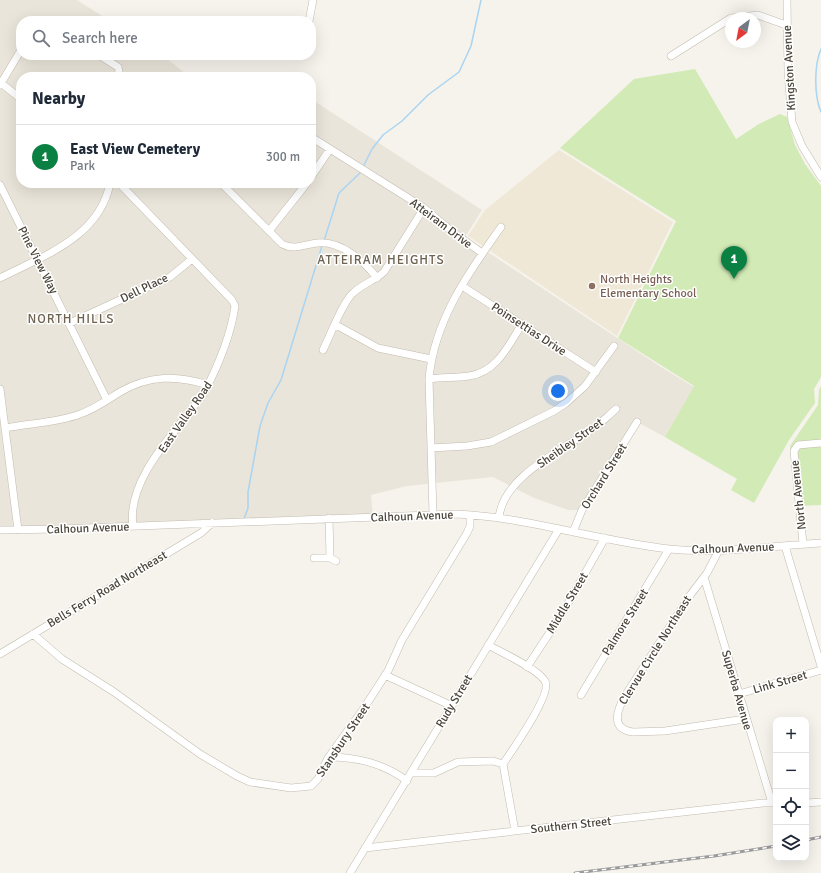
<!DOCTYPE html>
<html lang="en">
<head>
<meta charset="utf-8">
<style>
  body { margin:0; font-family:Signika,sans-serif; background:#f6f6f7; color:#1f2937 }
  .controls { position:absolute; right:12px; bottom:12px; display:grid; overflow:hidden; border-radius:8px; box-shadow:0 4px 16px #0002 }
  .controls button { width:36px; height:36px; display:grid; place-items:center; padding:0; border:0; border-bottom:1px solid #e0e1e3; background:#fff; color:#1f2937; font:20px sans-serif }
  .compass { position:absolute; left:725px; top:12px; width:36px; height:36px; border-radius:50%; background:#fff; box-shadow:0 4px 16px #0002; rotate:212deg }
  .you { position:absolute; left:558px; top:391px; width:14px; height:14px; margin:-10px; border:3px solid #fff; border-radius:50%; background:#1a73e8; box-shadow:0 0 0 6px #1a73e833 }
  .badge { display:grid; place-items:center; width:26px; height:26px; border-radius:50%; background:#0b8043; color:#fff; font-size:13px; font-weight:700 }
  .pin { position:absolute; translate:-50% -33px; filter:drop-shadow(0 1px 2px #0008) }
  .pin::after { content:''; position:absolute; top:21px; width:14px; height:12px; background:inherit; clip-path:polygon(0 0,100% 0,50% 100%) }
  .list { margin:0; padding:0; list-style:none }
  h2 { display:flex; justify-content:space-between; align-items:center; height:52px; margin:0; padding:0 16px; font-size:17px }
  h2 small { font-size:13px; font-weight:400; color:#747a83 }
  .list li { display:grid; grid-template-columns:26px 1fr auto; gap:12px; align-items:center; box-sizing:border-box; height:64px; padding:0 16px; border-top:1px solid #e0e1e3 }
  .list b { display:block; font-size:15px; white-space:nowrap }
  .list p { margin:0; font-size:13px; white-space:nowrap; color:#747a83 }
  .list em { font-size:13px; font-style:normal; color:#747a83 }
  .icon { flex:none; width:22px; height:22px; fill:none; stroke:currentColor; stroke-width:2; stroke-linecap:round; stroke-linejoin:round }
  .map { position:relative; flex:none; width:821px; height:873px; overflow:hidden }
  .search { position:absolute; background:#fff; box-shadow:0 4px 16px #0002; left:16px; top:16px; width:300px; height:44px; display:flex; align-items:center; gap:10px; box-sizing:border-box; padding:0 14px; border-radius:16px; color:#747a83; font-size:15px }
  .panel { position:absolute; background:#fff; box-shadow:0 4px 16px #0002; left:16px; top:72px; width:300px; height:116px; border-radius:16px }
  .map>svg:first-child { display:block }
  .residential { fill:#eae5da }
  .education { fill:#efe8d6 }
  .green { fill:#d2eab5 }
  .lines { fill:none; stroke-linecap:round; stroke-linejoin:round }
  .stream { stroke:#a9d4f2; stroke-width:1.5 }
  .minor-casing { stroke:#c2bbae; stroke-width:8 }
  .minor { stroke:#fff; stroke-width:7 }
  .rail-casing { stroke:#9a9a9a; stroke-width:3 }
  .rail { stroke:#fff; stroke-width:1.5; stroke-dasharray:4.5; stroke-linecap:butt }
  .education-dot { fill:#8d6e63; stroke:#fff; stroke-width:1.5 }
  .labels { text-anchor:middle; stroke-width:3; stroke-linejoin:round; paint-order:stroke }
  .street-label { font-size:12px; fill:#4b4439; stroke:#fff }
  .education-label { font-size:12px; fill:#785e54; stroke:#fff; text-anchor:start }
  .neighbourhood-label { font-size:13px; letter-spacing:1px; fill:#6e6250; stroke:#fff }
</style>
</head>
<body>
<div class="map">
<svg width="821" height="873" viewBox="0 0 821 873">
  <rect width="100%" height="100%" fill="#f6f3ec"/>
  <!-- residential -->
  <path class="residential" d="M0 0H77L110 21H21V55H162L190 77H21V183H311V99L482 210 465 237 661 367 694 387 665 437 637 422 582 510H568L534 498 493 477 407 486 371 495 373 517 0 529Z"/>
  <!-- education -->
  <path class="education" d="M559 150 673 222 617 336 468 236 485 210Z"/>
  <!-- green -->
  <path class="green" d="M695 69 736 139 759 124 780 114 787 117 795 145 805 164 821 186V377L814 389 815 403 789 440 754 503 731 490 737 479 665 437 694 386 618 338 676 221 560 148 634 79Z
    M821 386V505L796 506 790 446 818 405 819 390Z"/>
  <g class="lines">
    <!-- stream -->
    <path class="stream" d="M821 49C814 65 814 96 821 112
      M363 167 372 149 383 135 402 121 428 95 459 72 471 46 481 0
      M324 241 339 193 361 172
      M244 519 248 508V492L260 426 268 403 281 380 322 246"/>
    <defs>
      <path id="minor" d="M787 0 788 72 792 122 802 146 821 177
        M732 18 758 15 786 25
        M309 21 313 0
        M99 55 118 67 120 77
        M671 56 731 18
        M1 83 21 99
        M0 85 21 50
        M311 137 424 208 450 230 482 253
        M311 177 330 149
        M119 183 232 300 235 306C231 334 217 368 204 393 178 430 126 478 133 526
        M221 183 282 244C295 251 304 244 318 243 341 241 364 261 377 278
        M0 185 107 400
        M269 231 307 183
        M0 278C43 256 100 237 110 183
        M462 286 596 372
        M70 323 170 277 192 259
        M336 325 378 348 431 359
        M323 350C331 334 340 308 351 295 360 285 374 281 384 272L424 208
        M429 379C442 377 456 378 469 376 497 372 508 346 522 324
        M0 389 18 530
        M5 428C30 423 57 423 80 414 95 409 107 400 120 392 149 375 177 375 208 385
        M431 448 467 446 491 442 554 411 566 403 585 386 614 346
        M433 514 429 379C434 321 468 273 501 227
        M329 518 330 558
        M499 518C503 474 568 448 598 425 604 420 610 414 616 409
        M0 530 60 529 456 514C528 517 597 541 669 549 719 554 771 546 821 543
        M573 532 582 510 637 422
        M803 544 794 451 798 445 821 443
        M785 546 821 666
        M719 550 707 573 691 594 625 696C617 710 610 729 633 732L665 731 745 719
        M314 558H330L336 561
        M704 577 772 803
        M33 634 62 659 114 692 200 754 237 776 250 782 291 788 311 786 318 779 328 758 364 708 388 671 402 640 467 533 470 526V515
        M488 645C501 652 538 669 545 681 553 693 511 752 503 764L515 831
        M0 654 201 533 212 523
        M527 667 562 614 605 538
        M385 675 452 706
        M739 694 821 670
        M581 695 669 549
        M329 757C356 757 385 764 407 781
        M412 773H434L458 762 493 761 503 764
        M806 803 821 802
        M365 848 763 803H776
        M350 873 559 529"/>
    </defs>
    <!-- minor casing -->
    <use href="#minor" class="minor-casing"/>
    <!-- minor -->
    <use href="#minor" class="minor"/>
    <defs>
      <path id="rail" d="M806 840 821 837
        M575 873 714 856 776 846"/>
    </defs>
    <!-- rail casing -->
    <use href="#rail" class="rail-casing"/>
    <!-- rail -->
    <use href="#rail" class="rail"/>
  </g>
  <!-- markers -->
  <circle class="education-dot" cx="592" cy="286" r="4"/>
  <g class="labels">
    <!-- street labels -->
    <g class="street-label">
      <text transform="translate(789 68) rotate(-93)" y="4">Kingston Avenue</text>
      <text transform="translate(441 223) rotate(37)" y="4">Atteiram Drive</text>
      <text transform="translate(38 260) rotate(63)" y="4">Pine View Way</text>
      <text transform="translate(144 288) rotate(-26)" y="4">Dell Place</text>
      <text transform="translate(529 329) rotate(33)" y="4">Poinsettias Drive</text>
      <text transform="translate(185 417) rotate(-55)" y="4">East Valley Road</text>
      <text transform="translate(570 443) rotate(-35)" y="4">Sheibley Street</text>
      <text transform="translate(604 476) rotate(-58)" y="4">Orchard Street</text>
      <text transform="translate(798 495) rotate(-96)" y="4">North Avenue</text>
      <text transform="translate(412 516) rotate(-2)" y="4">Calhoun Avenue</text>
      <text transform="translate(88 528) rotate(-2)" y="4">Calhoun Avenue</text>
      <text transform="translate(733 548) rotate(-2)" y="4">Calhoun Avenue</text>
      <text transform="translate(107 589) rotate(-31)" y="4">Bells Ferry Road Northeast</text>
      <text transform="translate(567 603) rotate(-59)" y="4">Middle Street</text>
      <text transform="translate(625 622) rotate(-58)" y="4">Palmore Street</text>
      <text transform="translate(655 650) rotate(-58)" y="4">Clervue Circle Northeast</text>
      <text transform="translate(780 682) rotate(-16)" y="4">Link Street</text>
      <text transform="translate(737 690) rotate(74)" y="4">Superba Avenue</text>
      <text transform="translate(454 701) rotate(-59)" y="4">Rudy Street</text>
      <text transform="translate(343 740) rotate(-56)" y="4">Stansbury Street</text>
      <text transform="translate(571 825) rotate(-6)" y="4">Southern Street</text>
    </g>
    <!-- education labels -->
    <g class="education-label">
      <text x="600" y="283">North Heights<tspan x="600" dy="14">Elementary School</tspan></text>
    </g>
    <!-- neighbourhood labels -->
    <g class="neighbourhood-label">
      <text x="381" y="264">ATTEIRAM HEIGHTS</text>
      <text x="71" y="323">NORTH HILLS</text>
    </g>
  </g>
</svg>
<div class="controls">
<button>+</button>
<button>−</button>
<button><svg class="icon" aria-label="locate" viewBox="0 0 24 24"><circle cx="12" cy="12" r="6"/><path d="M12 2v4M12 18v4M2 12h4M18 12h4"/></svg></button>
<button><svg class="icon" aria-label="layers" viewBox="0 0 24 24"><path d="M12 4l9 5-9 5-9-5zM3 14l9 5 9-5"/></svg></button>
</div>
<svg class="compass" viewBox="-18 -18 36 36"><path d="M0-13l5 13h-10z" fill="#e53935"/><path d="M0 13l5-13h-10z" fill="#747a83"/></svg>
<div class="you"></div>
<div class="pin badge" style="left:734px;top:279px">1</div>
<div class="search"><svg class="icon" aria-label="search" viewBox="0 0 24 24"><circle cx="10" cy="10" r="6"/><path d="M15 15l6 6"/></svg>Search here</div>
<section class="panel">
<h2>Nearby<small></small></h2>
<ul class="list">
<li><span class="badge">1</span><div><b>East View Cemetery</b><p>Park</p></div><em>300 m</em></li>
</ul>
</section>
</div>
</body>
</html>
